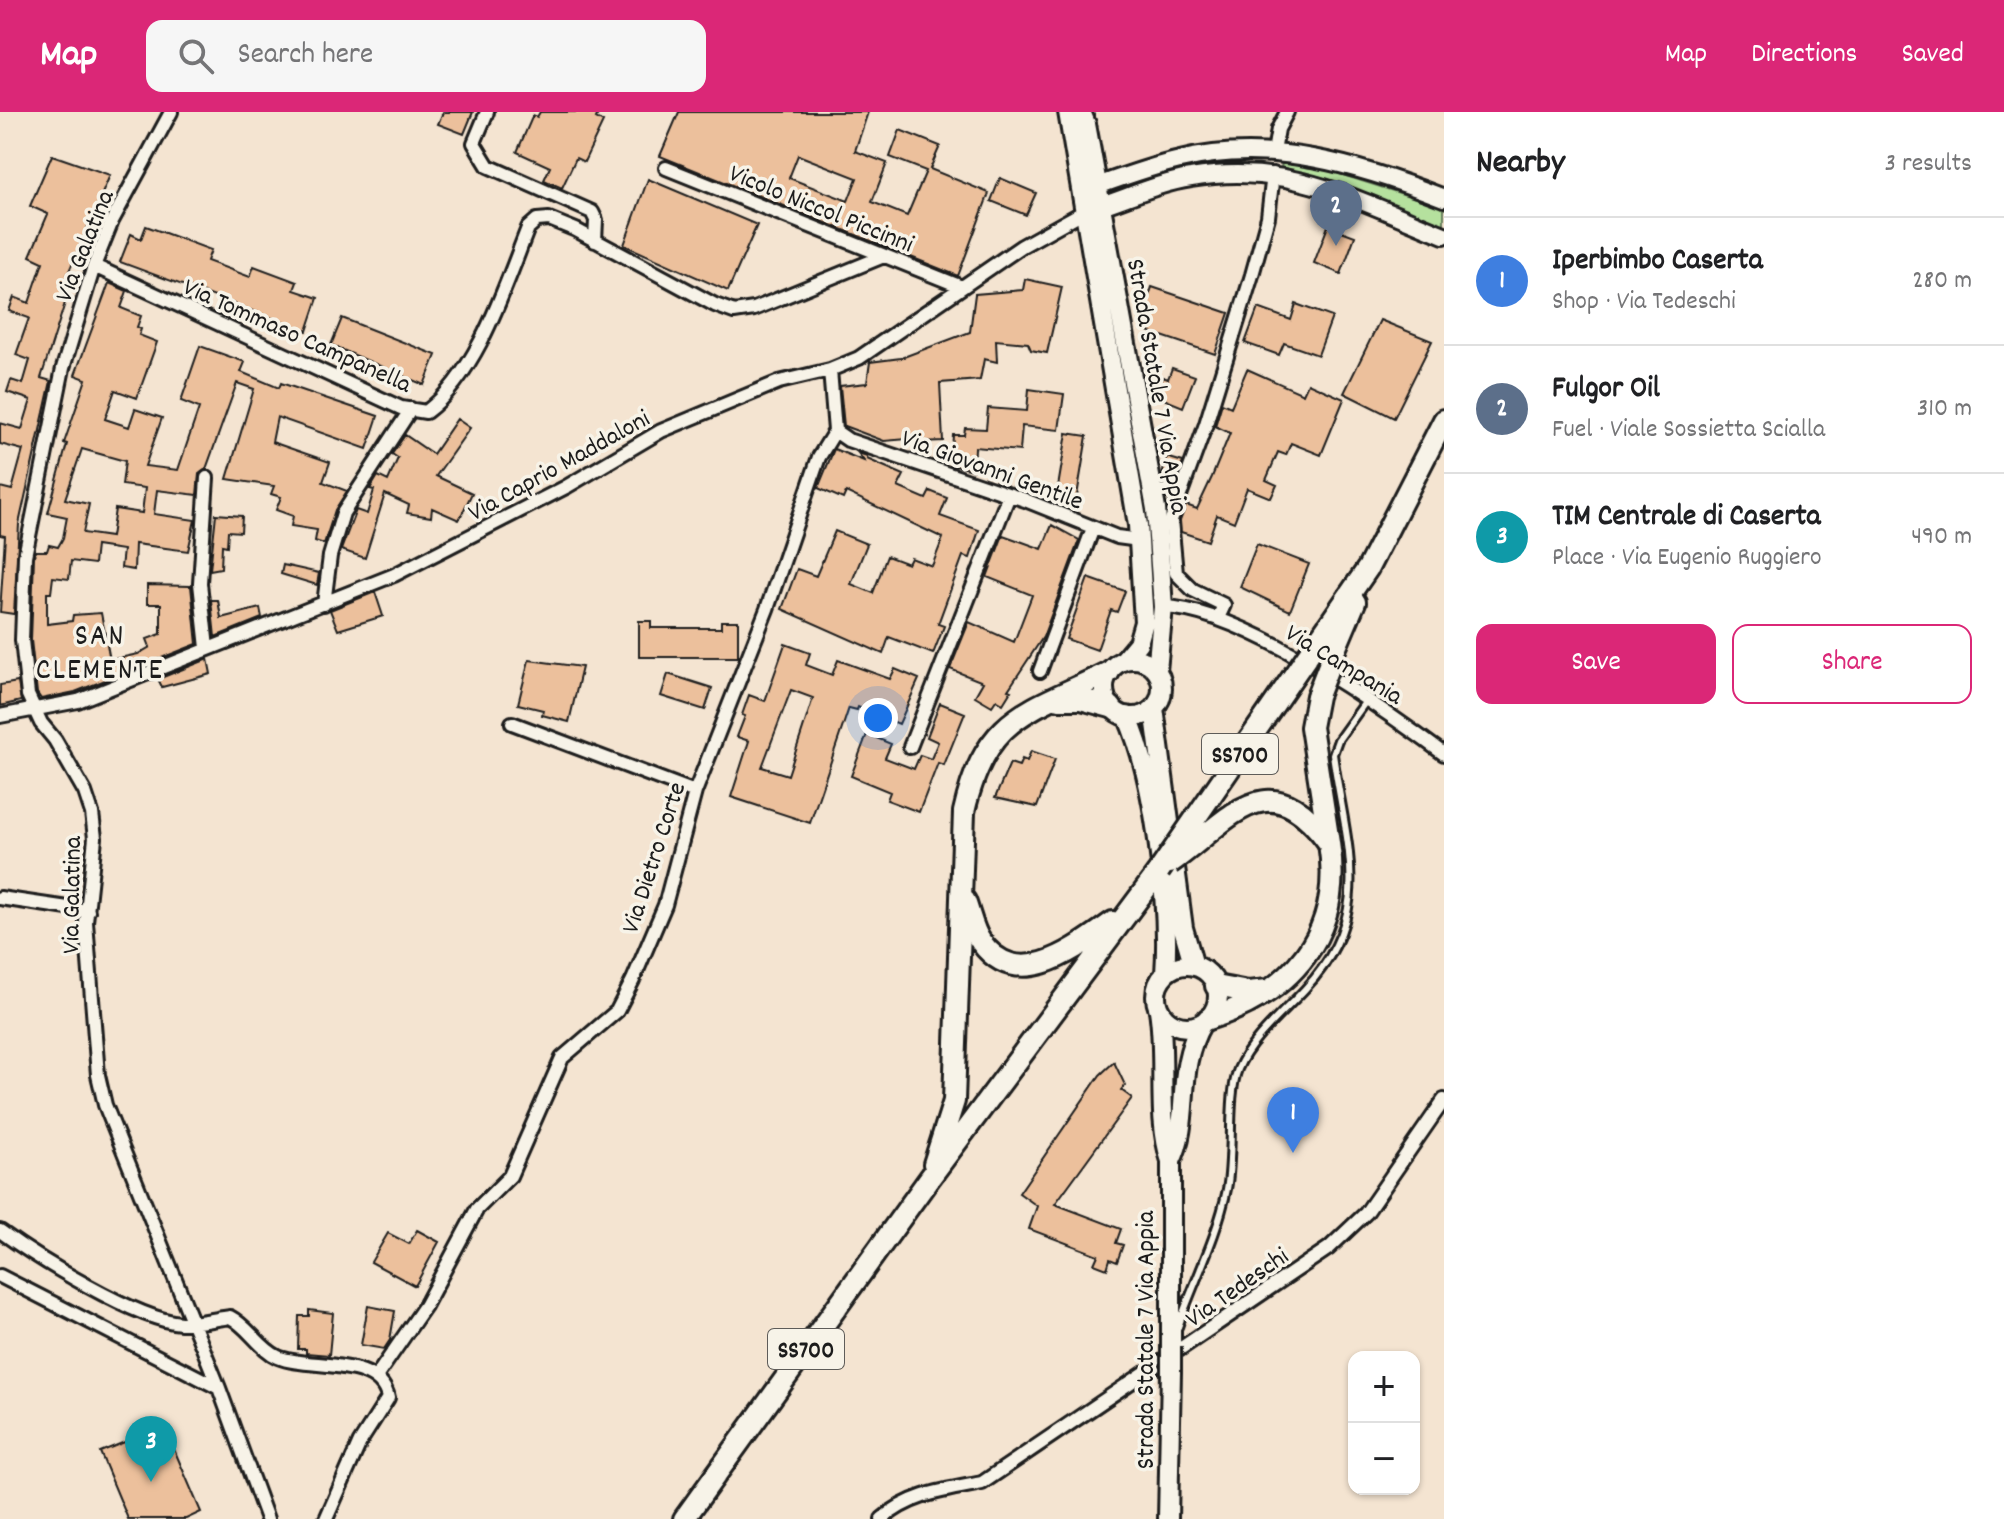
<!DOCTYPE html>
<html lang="en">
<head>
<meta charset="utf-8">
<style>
  body { margin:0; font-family:Dekko,sans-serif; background:#f6f6f6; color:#202124 }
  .controls { position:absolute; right:24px; bottom:24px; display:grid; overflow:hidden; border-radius:16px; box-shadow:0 2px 6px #0004 }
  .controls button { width:72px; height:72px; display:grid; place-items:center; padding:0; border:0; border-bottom:2px solid #e0e0e0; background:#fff; color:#202124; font:40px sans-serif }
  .you { position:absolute; left:878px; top:606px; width:28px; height:28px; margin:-20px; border:6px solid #fff; border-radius:50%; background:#1a73e8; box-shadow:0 0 0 12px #1a73e833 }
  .badge { display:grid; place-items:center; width:52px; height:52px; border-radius:50%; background:#db2777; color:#fff; font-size:26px; font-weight:700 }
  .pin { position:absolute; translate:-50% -66px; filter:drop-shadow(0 2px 4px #0008) }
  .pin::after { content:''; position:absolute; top:42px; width:28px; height:24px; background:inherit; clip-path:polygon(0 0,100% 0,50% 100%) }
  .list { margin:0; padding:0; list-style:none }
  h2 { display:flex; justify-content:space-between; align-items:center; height:104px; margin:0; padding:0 32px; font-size:34px }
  h2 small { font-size:26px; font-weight:400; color:#757577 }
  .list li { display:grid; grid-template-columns:52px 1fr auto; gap:24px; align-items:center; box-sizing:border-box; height:128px; padding:0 32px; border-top:2px solid #e0e0e0 }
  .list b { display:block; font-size:30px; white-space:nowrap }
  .list p { margin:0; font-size:26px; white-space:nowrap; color:#757577 }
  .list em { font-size:26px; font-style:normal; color:#757577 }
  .actions { display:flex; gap:16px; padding:24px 32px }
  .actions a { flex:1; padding:18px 0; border:2px solid #db2777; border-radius:16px; text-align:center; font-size:28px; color:#db2777 }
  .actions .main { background:#db2777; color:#fff }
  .icon { flex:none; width:44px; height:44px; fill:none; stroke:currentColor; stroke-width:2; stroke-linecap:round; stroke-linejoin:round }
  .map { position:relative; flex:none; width:1444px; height:1407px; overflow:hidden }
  header { display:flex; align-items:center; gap:48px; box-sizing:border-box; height:112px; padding:0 40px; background:#db2777; color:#fff }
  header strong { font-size:38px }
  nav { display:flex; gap:44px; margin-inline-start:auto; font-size:28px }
  .search { width:560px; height:72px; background:#f6f6f6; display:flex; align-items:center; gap:20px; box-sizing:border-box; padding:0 28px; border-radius:16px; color:#757577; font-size:30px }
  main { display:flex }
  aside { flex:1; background:#fff }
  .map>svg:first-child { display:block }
  .green { fill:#b5e19e; stroke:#687e5d; stroke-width:2 }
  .building { fill:#ecc09c; stroke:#1c1c1c; stroke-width:2; fill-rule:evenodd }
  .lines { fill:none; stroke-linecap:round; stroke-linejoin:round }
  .service-casing { stroke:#1c1c1c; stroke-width:12 }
  .minor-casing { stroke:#1c1c1c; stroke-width:18 }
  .tertiary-casing { stroke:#1c1c1c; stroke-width:22 }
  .secondary-casing { stroke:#1c1c1c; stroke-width:24 }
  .trunk-casing { stroke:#1c1c1c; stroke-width:26 }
  .service { stroke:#f7f3e8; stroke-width:6 }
  .minor { stroke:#f7f3e8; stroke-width:12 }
  .tertiary { stroke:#f7f3e8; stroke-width:16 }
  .secondary { stroke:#f7f3e8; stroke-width:18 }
  .trunk { stroke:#f7f3e8; stroke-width:20 }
  .secondary-bridge-casing { stroke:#1c1c1c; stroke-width:24; stroke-linecap:butt }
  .trunk-bridge-casing { stroke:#1c1c1c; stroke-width:26; stroke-linecap:butt }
  .secondary-bridge { stroke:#f7f3e8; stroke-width:18 }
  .trunk-bridge { stroke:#f7f3e8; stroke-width:20 }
  .labels { text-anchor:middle; stroke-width:7; stroke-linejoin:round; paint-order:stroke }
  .shield { fill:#f7f3e8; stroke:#5e5c59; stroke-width:2 }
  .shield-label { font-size:24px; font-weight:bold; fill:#1c1c1c }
  .street-label { font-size:26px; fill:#1c1c1c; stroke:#f7f3e8 }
  .quarter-label { font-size:30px; letter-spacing:2px; fill:#1c1c1c; stroke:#f7f3e8 }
</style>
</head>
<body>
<header>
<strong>Map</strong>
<div class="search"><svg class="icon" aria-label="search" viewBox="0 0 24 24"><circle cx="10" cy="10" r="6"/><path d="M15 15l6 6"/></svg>Search here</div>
<nav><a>Map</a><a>Directions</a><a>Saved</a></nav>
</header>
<main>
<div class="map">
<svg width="1444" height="1407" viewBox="0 0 1444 1407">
  <rect width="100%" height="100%" fill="#f4e4d1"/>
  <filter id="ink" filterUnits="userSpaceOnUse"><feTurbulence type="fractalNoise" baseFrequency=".0125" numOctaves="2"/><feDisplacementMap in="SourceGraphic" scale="16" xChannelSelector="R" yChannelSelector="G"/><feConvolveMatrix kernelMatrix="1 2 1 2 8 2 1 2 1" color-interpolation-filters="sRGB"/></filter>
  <g filter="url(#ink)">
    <!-- green -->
    <path class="green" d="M1282 51 1330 59 1444 95V114L1327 67 1281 56Z"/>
    <!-- building -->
    <path class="building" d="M443 0H473L464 22 438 12Z
      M540 0H599L596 6 603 10 584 50 576 46 562 76 544 68 550 55 517 40 533 3 537 5Z
      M679 0H868L855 39 887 51 872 90 907 104 926 59 890 45 900 18 940 34 930 57 989 81 958 164 660 44ZM798 43 857 66 848 89 789 66Z
      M52 43 110 63 67 164 73 166 41 266 51 269 19 412 14 502 0 500 5 424 0 423V375L12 378 23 338 0 332V311L22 317 31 288 7 280 11 268 23 272 30 248 16 243 29 206 9 199 14 185 29 191 43 150 30 144 48 102 30 94Z
      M1000 66 1036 81 1026 103 991 89Z
      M648 67 757 113 728 179 624 133Z
      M146 114 211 138 207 149 250 165 254 154 297 170 294 178 318 186 307 219 120 150 131 122 141 127Z
      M1328 114 1355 124 1341 162 1314 151Z
      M1025 167 1062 175 1047 241 1031 238 1028 231 996 228 997 250 984 247 980 268 940 271 943 329 919 330V326L884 329 844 314 840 274 867 271 870 250 901 246 970 220 975 182 1023 178Z
      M109 171 127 179 121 196 141 204 137 215 141 217 139 223 157 230 137 286 115 278 105 307 129 315 135 297 162 306 145 354 178 358 199 296 181 289 200 234 245 250 241 260 279 276 281 271 378 304 367 337 277 305 272 330 330 350 323 370 347 379 335 398 324 432 315 429 317 418 291 414 293 404 276 398 281 385 271 382 274 374 227 367 254 277 237 271 206 357 199 362 197 383 157 378 154 402 195 408 188 439 135 432 134 458 121 456 123 438 96 434 94 452 71 449 69 467 53 465 51 481H47V512L72 509 73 503 101 501 110 548 138 542 150 535 147 527 161 522V492H147V473L191 474 197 532 75 580 41 587 37 581 31 528 34 445 35 439H47L49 433 58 435 63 426 67 405 48 401 67 332 64 331 86 267 75 263ZM82 337 125 349 122 373 145 376 142 401 115 397 111 425 83 421 89 392 65 387Z
      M1152 175 1229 201 1215 242 1144 218 1142 206Z
      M1296 192 1332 205 1318 243 1284 231 1279 243 1245 231 1258 196 1291 208Z
      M342 206 436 243 424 273 331 233Z
      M1380 208 1432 229 1394 306 1344 281Z
      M1172 256 1195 264 1183 295 1156 284 1163 265 1168 267Z
      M1247 257 1303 282 1308 271 1344 287 1321 343 1291 331 1286 343 1278 340 1266 368 1277 373 1271 386 1247 376 1234 410 1217 403 1208 429 1181 420 1180 409 1186 393 1197 397 1212 365 1230 321 1215 314 1222 291 1231 295Z
      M1029 277 1064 282 1059 318 1022 314 1020 339 975 335 974 358 951 353 953 323H964L965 316 986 317 988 296 1027 299Z
      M457 307 470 316 436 364 472 381 459 408 432 396 431 405 407 401 409 393 385 382 365 446 341 438 356 398 367 402 374 378 370 377 378 364 388 369 398 346 392 342 405 323 433 342Z
      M1067 321 1087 324 1076 390 1056 387Z
      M834 337 864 349 858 341 867 344V347L904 363 898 375 926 387 930 379 947 386 940 404 979 418 970 446 963 444 938 512 944 514 933 542 889 525 883 542 782 497 797 457 816 464 835 419 867 432 851 472 873 481 887 444 908 452 911 446 932 454 943 426 846 380 843 387 818 376Z
      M1166 345 1183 350 1176 369 1162 365Z
      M216 402 242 404 241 420 228 419 227 434 222 433 221 456 210 458Z
      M1052 413 1079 428 1043 525 1008 578 1011 579 1003 592 996 588 992 594 975 584 983 570 950 557 969 510 1014 530 1032 483 987 465 1003 423 1042 437Z
      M1257 432 1309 452 1290 499 1240 475Z
      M283 453 319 461 317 473 281 462Z
      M1088 466 1125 479 1117 500 1111 498 1097 538 1066 527Z
      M375 480 383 504 338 518 330 498Z
      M211 488H218L221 506 260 496 262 506 215 525Z
      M639 509H651V516H721V509H738V545H639Z
      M785 532 810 541 806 553 832 563 838 548 890 567 895 557 919 567 899 612 858 595 857 598 849 596 810 711 731 685 749 629 737 625 745 604 742 603 749 583 765 589ZM791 578 813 586 788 663 762 655Z
      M208 547 211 562 162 575 158 567Z
      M529 548 582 555 569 610 542 603 543 598 518 592Z
      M668 562 712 576 705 598 661 584Z
      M18 570 21 589 0 594V573Z
      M940 591 965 601 944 653 938 651 919 700 887 688 890 680 851 664 867 622 891 632 885 646 914 657 920 643 931 647 938 630 927 625Z
      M1031 639 1055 647 1037 695 995 686 1010 651 1019 654 1022 647 1027 649Z
      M1114 950 1125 973 1121 978 1132 986 1055 1092 1121 1117 1116 1131 1123 1133 1117 1150 1110 1147 1107 1157 1094 1152 1098 1143 1029 1117 1037 1094 1019 1081 1100 963Z
      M417 1118 439 1130 415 1174 371 1150 388 1121 409 1132Z
      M368 1194 395 1199 390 1228 384 1237 361 1233Z
      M309 1198 333 1201 329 1243 306 1241V1237H298L299 1204H309Z
      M164 1314 201 1400 186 1407H128L100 1340Z"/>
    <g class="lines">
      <defs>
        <path id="service" d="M1178 1215C1194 1169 1217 1126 1227 1077 1234 1043 1227 984 1238 957 1250 928 1284 900 1305 877 1376 801 1346 735 1333 642L1338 628 1366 589"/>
        <path id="minor" d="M171 0 112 109 94 154 63 256 25 444 22 528 28 583 41 611 55 628 85 680 92 701 95 726 86 810 98 963 105 993 219 1276 267 1407
          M487 0 474 31 488 54 592 100 596 108 595 129
          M1274 40 1278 17 1287 0
          M666 56 962 175
          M94 154 401 296 426 300C478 261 505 174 528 116L537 108 549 107 576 118 715 193 734 200 754 197 884 144
          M835 319 848 328 1025 388 1117 425 1139 428
          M1153 380 1182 377
          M324 492 330 444 343 401 411 297
          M1163 495C1242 497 1379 594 1444 642
          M1218 506 1224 493 1193 478 1176 461 1171 408 1206 312 1252 163 1268 105 1273 62
          M207 536 200 471 207 366
          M1040 559 1093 416
          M0 604 78 589 394 463 566 375 661 319 779 270 830 258 859 246 1022 134 1083 100
          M512 611 695 680
          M910 635 1009 383
          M0 786 88 799
          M0 1119C37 1146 137 1208 181 1211 197 1212 215 1207 230 1205 248 1214 260 1237 278 1245 308 1258 380 1244 388 1286L360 1330 326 1407
          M0 1164 219 1276
          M376 1265 425 1194 477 1097 510 1064 562 946 617 899 633 868 665 793 695 680 767 497 819 345 835 319 830 258
          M882 1407C910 1382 946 1378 982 1371L1329 1136 1366 1101 1444 988"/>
        <path id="tertiary" d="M1086 78C1117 67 1148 55 1180 48 1271 26 1359 53 1444 86
          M1092 97C1125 87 1157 71 1191 66 1289 49 1356 88 1444 123"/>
        <path id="secondary" d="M1068 0 1138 413 1144 510 1138 531 1123 549
          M1081 0 1086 12 1156 397 1163 495 1157 559
          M1104 576a29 29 0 1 1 58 0a29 29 0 1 1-58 0Z
          M1154 596 1183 816 1194 854
          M1127 604C1155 666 1170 793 1165 862
          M1156 884a31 31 0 1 1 62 0a31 31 0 1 1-62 0Z
          M1159 898C1167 946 1156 1005 1171 1049V1234
          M1171 1049C1192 1006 1174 959 1202 911
          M1168 1407 1171 1260"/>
        <path id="trunk" d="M1321 524 1368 456 1444 308
          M1336 535 1355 490
          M1059 587H1081L1111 595
          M965 789C970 802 973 819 981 830 1019 882 1076 836 1113 810
          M1216 874 1248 880 1268 878
          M1208 907C1291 882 1344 822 1329 731
          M934 1052 954 989 964 700C986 602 1029 600 1109 560
          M684 1407 929 1067 1159 759"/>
      </defs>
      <!-- service casing -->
      <use href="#service" class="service-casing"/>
      <!-- minor casing -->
      <use href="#minor" class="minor-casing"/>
      <!-- tertiary casing -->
      <use href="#tertiary" class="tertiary-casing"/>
      <!-- secondary casing -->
      <use href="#secondary" class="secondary-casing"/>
      <!-- trunk casing -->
      <use href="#trunk" class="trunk-casing"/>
      <!-- service -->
      <use href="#service" class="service"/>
      <!-- minor -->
      <use href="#minor" class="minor"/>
      <!-- tertiary -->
      <use href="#tertiary" class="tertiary"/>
      <!-- secondary -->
      <use href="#secondary" class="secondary"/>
      <!-- trunk -->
      <use href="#trunk" class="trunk"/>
      <defs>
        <path id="secondary-bridge" d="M1171 1260V1234"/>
        <path id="trunk-bridge" d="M1329 731 1311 615 1317 584 1336 535
          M1170 751C1230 709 1267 646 1329 731
          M1159 759 1321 524"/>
      </defs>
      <!-- secondary-bridge casing -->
      <use href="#secondary-bridge" class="secondary-bridge-casing"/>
      <!-- trunk-bridge casing -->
      <use href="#trunk-bridge" class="trunk-bridge-casing"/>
      <!-- secondary-bridge -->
      <use href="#secondary-bridge" class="secondary-bridge"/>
      <!-- trunk-bridge -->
      <use href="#trunk-bridge" class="trunk-bridge"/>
    </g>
  </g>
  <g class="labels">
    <!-- shield labels -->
    <g class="shield">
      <rect x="1202" y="622" width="76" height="40" rx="6"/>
      <rect x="768" y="1217" width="76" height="40" rx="6"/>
    </g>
    <g class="shield-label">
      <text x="1240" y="650">SS700</text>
      <text x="806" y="1245">SS700</text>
    </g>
    <!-- street labels -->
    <g class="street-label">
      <text transform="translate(822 95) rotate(22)" y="9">Vicolo Niccol Piccinni</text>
      <text transform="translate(83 133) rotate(-68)" y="9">Via Galatina</text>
      <text transform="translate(298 222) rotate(24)" y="9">Via Tommaso Campanella</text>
      <text transform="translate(1159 274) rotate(80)" y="9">Strada Statale 7 Via Appia</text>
      <text transform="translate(558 352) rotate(-29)" y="9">Via Caprio Maddaloni</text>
      <text transform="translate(993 356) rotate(20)" y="9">Via Giovanni Gentile</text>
      <text transform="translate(1345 551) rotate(31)" y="9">Via Campania</text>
      <text transform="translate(652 745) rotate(-72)" y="9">Via Dietro Corte</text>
      <text transform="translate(70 783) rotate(-89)" y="9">Via Galatina</text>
      <text transform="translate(1236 1174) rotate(-35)" y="9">Via Tedeschi</text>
      <text transform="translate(1144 1228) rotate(-90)" y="9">Strada Statale 7 Via Appia</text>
    </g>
    <!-- quarter labels -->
    <g class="quarter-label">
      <text x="100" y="532">SAN<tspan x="100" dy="34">CLEMENTE</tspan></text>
    </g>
  </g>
</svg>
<div class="controls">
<button>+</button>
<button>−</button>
</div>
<div class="you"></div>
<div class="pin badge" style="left:1293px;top:1041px;background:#3f7fe0">1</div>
<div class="pin badge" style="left:1336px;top:134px;background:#5c6f8a">2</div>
<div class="pin badge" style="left:151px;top:1370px;background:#0f9aa8">3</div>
</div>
<aside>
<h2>Nearby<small>3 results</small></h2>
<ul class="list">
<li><span class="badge" style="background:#3f7fe0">1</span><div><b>Iperbimbo Caserta</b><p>Shop · Via Tedeschi</p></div><em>280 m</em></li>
<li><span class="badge" style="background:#5c6f8a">2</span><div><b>Fulgor Oil</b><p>Fuel · Viale Sossietta Scialla</p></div><em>310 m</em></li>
<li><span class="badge" style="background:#0f9aa8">3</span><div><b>TIM Centrale di Caserta</b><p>Place · Via Eugenio Ruggiero</p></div><em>490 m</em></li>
</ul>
<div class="actions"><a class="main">Save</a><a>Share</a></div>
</aside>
</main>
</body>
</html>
